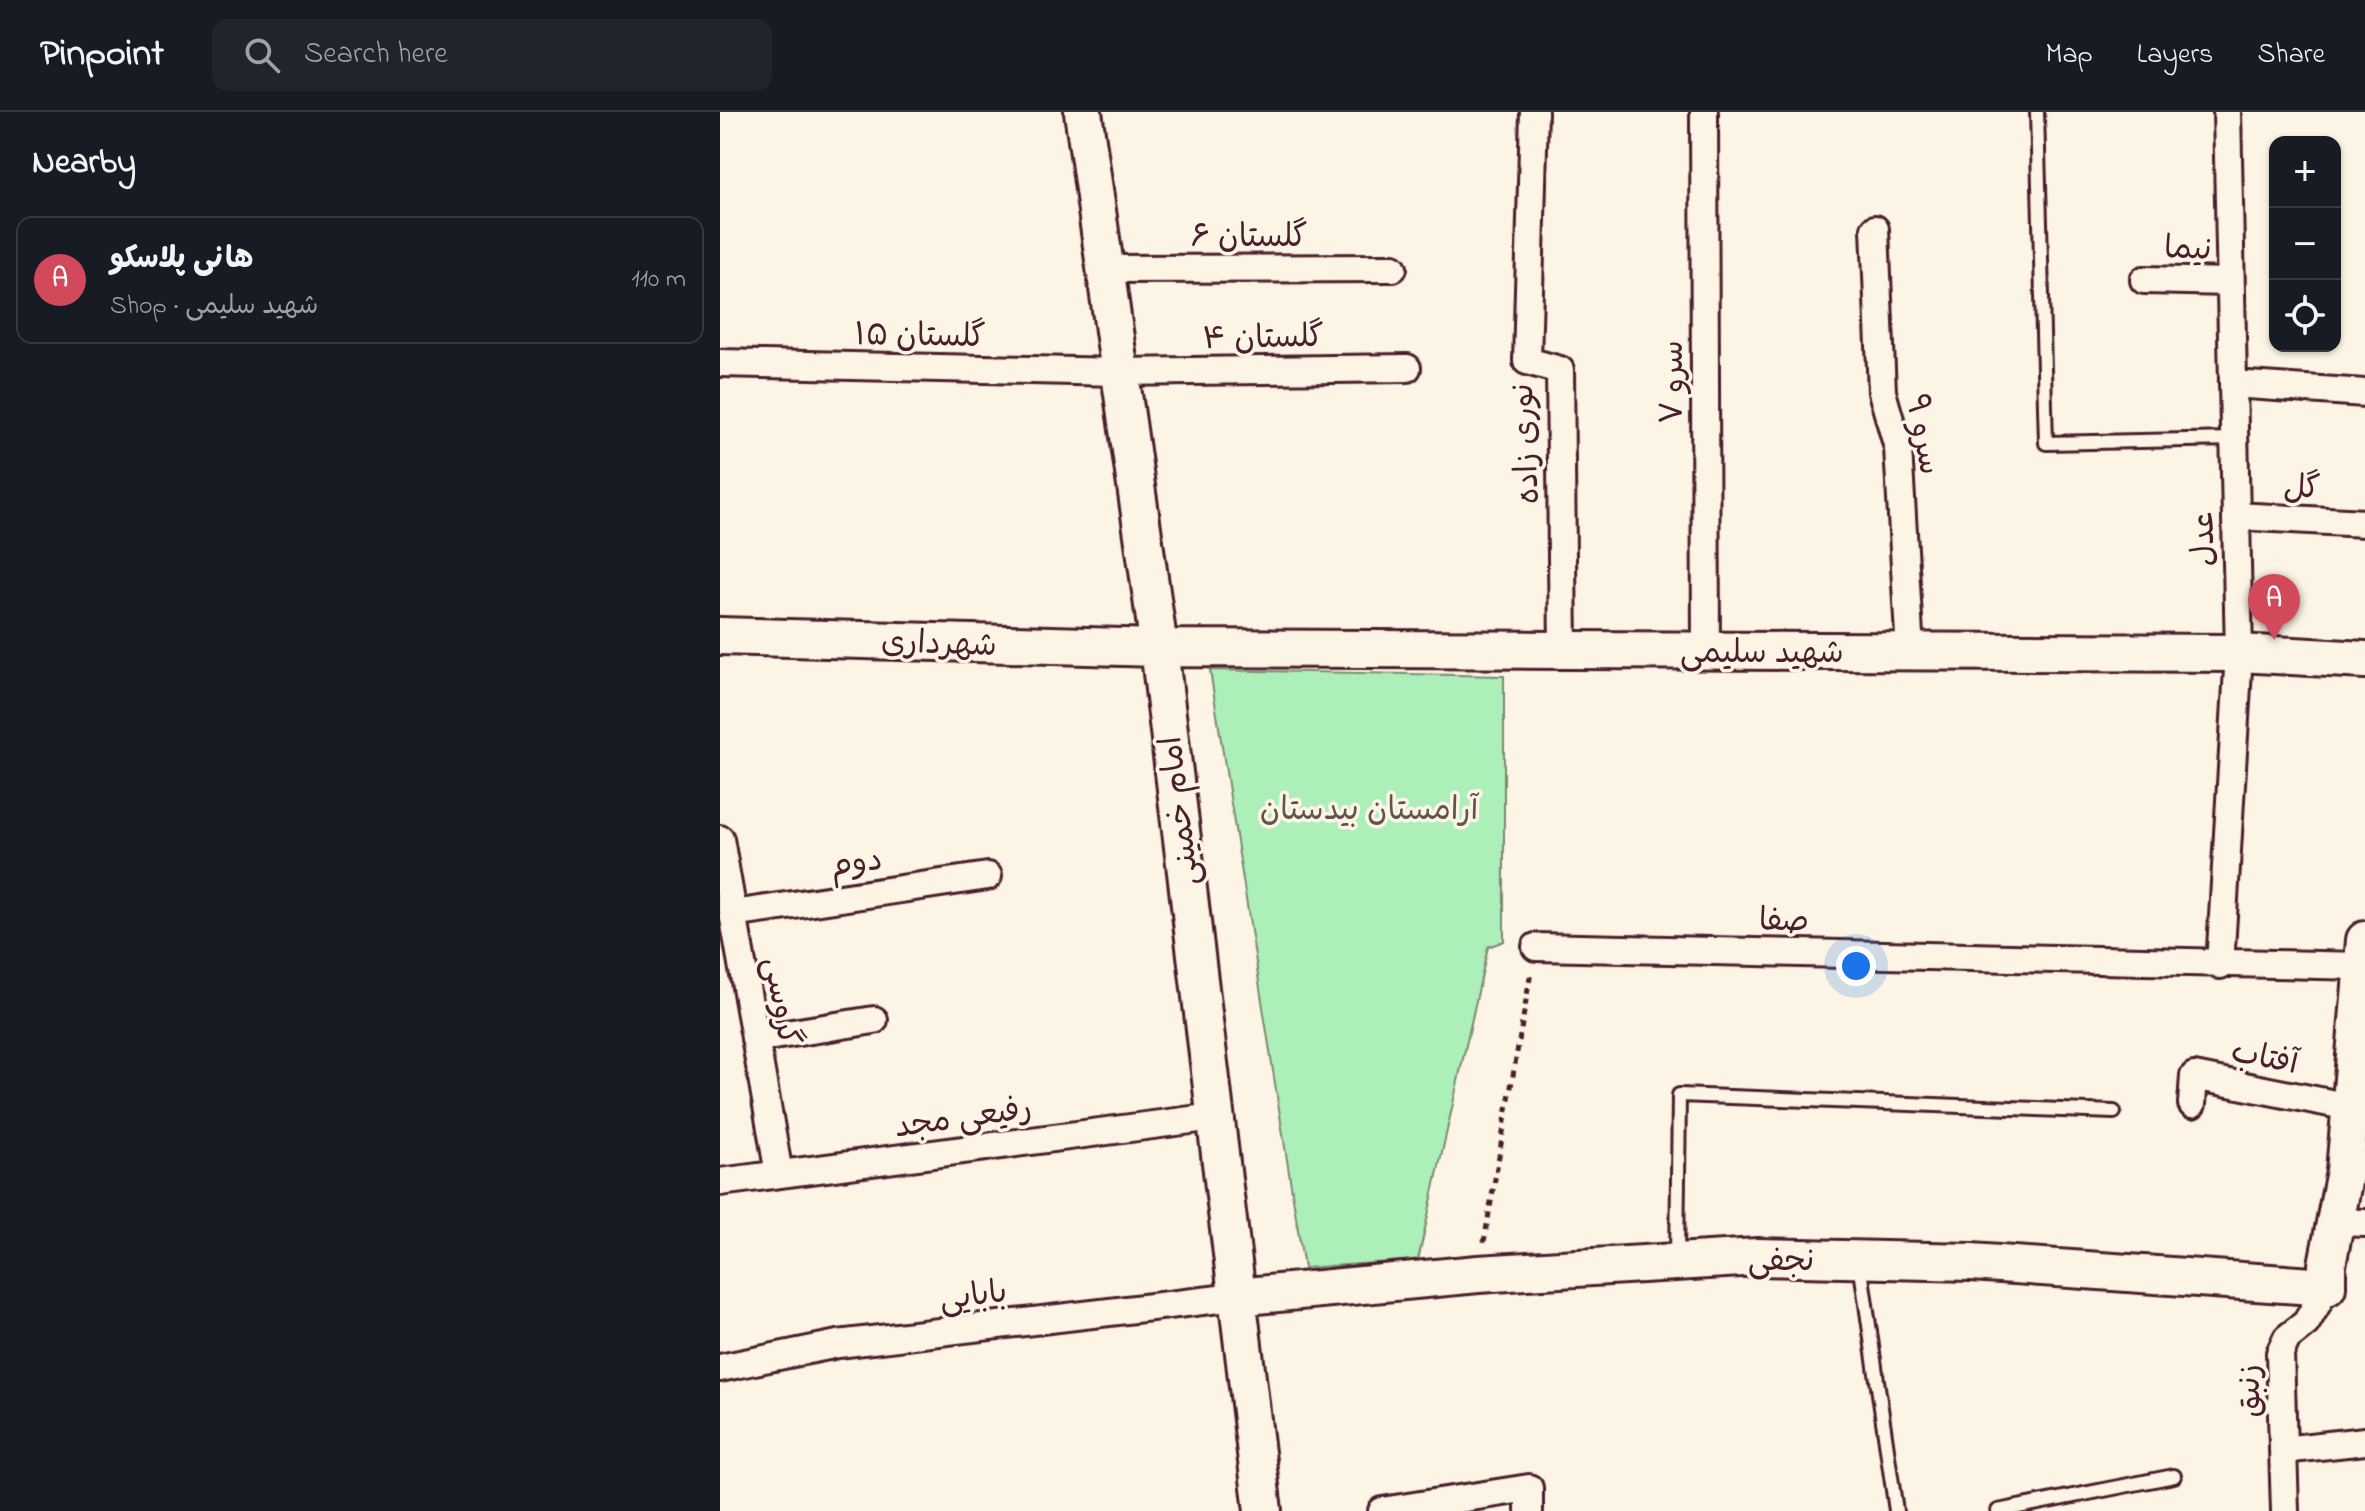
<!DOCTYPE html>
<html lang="en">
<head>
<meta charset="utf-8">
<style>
  body { margin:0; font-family:"Indie Flower","Playpen Sans Arabic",sans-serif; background:#20242c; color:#f1f3f6 }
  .controls { position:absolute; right:24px; top:24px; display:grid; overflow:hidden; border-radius:16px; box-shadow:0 2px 6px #0004 }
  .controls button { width:72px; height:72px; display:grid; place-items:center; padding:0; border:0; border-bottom:2px solid #363941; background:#171b24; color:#f1f3f6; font:40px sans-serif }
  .you { position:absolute; left:1136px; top:854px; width:28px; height:28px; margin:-20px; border:6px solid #fff; border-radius:50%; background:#1a73e8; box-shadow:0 0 0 12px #1a73e833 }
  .badge { display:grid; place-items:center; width:52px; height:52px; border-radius:50%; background:#d1495b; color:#fff; font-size:26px; font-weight:700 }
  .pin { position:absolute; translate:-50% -66px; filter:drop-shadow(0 2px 4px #0008) }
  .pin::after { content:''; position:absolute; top:42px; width:28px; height:24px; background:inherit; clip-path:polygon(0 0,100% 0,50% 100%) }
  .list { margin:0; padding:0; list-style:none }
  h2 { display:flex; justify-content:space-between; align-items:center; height:104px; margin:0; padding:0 32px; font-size:34px }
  h2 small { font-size:26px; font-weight:400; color:#9ea1a6 }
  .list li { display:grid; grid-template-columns:52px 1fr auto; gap:24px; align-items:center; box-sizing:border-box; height:128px; margin:0 16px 16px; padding:0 16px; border:2px solid #363941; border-radius:16px }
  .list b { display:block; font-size:30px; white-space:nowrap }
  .list p { margin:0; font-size:26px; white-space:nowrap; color:#9ea1a6 }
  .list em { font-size:26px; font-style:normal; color:#9ea1a6 }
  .icon { flex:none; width:44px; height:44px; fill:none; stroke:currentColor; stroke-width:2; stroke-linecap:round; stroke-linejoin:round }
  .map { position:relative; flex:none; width:1645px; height:1399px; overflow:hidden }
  header { display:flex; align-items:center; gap:48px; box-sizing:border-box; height:112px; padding:0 40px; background:#171b24; border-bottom:2px solid #363941 }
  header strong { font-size:38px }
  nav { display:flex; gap:44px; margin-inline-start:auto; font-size:28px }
  .search { width:560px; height:72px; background:#20242c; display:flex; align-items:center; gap:20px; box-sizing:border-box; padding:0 28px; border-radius:16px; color:#9ea1a6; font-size:30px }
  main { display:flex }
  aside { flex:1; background:#171b24 }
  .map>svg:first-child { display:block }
  .green { fill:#adefb9; stroke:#7c8772; stroke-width:2 }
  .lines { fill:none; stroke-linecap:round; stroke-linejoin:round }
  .lane-casing { stroke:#4a1f2b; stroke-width:18 }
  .street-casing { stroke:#4a1f2b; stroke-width:32 }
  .secondary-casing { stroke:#4a1f2b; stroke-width:42 }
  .path { stroke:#4a1f2b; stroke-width:5; stroke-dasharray:6 6; stroke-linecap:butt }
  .lane { stroke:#fcf5e5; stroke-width:12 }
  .street { stroke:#fcf5e5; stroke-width:26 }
  .secondary { stroke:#fcf5e5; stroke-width:36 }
  .labels { text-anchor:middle; stroke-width:7; stroke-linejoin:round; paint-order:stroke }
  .street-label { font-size:32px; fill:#4a1f2b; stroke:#fcf5e5 }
  .park-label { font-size:32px; fill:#63534e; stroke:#fcf5e5 }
</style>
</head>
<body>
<header>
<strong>Pinpoint</strong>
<div class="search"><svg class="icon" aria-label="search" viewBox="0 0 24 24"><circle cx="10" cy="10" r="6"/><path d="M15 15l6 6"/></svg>Search here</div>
<nav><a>Map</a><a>Layers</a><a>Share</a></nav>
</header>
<main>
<aside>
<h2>Nearby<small></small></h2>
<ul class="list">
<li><span class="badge">A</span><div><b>هانی پلاسکو</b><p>Shop · شهید سلیمی</p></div><em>110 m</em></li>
</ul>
</aside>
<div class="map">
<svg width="1645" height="1399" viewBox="0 0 1645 1399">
  <rect width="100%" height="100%" fill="#fcf5e5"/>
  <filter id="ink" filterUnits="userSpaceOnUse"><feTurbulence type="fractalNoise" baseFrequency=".0125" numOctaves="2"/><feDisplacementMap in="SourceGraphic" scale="16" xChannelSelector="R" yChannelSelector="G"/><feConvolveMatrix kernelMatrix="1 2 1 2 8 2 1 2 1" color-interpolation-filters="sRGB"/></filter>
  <g filter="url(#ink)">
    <!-- green -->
    <path class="green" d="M490 558 784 564V829L768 835 698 1148 584 1156Z"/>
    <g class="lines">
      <defs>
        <path id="lane" d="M1317 0 1326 331 1514 327
          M957 1148 959 983 1394 1000
          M1140 1151 1176 1399
          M1278 1399 1454 1364"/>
        <path id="street" d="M814 0 807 249 840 258 843 538
          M984 0 986 539
          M1155 117 1162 280 1178 336 1190 540
          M385 157 673 156
          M1424 168 1510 170
          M0 251 399 260 687 256
          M1513 272 1645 281
          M1516 404 1645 411
          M0 727 59 1062
          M13 802 268 764
          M816 835 1642 854
          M1500 853 1519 541 1507 0
          M35 927 154 908
          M1472 992 1474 964 1630 995
          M0 1070 494 1005
          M1615 1110 1645 1111
          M0 1256 118 1232 516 1185
          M1563 1338 1645 1329
          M662 1399 809 1376V1399
          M1565 1399 1560 1241 1567 1226 1586 1211 1607 1175"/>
        <path id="secondary" d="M363 0 439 536 543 1399
          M0 524 439 536 1519 541 1645 548
          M516 1185 758 1162 1038 1145 1251 1150 1607 1175V1153L1625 1059 1645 828"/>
      </defs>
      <!-- lane casing -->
      <use href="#lane" class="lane-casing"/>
      <!-- street casing -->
      <use href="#street" class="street-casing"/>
      <!-- secondary casing -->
      <use href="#secondary" class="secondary-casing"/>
      <!-- path -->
      <path class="path" d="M764 1130 811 860"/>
      <!-- lane -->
      <use href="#lane" class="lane"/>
      <!-- street -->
      <use href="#street" class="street"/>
      <!-- secondary -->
      <use href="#secondary" class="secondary"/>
    </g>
  </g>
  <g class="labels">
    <!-- street labels -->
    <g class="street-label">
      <text x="529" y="134">گلستان ۶</text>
      <text transform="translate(1468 135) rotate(2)" y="11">نیما</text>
      <text transform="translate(200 222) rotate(1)" y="11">گلستان ۱۵</text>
      <text transform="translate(543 224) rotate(-1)" y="11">گلستان ۴</text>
      <text transform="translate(951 270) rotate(-90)" y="11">سرو ۷</text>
      <text transform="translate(1205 322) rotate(80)" y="11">سرو ۹</text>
      <text transform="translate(804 332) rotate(-93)" y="11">نوری زاده</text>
      <text transform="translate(1582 374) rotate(3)" y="11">گل</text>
      <text transform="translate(1482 427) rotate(-91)" y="11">عدل</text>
      <text transform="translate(219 530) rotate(2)" y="11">شهرداری</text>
      <text x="1042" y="550">شهید سلیمی</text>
      <text transform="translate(458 699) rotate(-97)" y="11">امام خمینی</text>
      <text transform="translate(136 749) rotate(-8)" y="11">دوم</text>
      <text transform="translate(1064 807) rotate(1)" y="11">صفا</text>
      <text transform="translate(63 889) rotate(80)" y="11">گروسی</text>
      <text transform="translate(1545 944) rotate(11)" y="11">آفتاب</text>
      <text transform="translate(243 1004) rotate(-8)" y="11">رفیعی مجد</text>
      <text x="1061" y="1158">نجفی</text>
      <text transform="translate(253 1182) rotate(-7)" y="11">بابایی</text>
      <text transform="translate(1528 1279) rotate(-91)" y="11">زنبق</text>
    </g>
    <!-- park labels -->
    <g class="park-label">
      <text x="649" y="707">آرامستان بیدستان</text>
    </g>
  </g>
</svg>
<div class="controls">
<button>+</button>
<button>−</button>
<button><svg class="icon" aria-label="locate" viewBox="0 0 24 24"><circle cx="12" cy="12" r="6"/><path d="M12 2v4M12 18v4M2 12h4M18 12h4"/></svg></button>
</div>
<div class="you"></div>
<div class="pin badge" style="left:1554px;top:528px">A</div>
</div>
</main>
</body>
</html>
